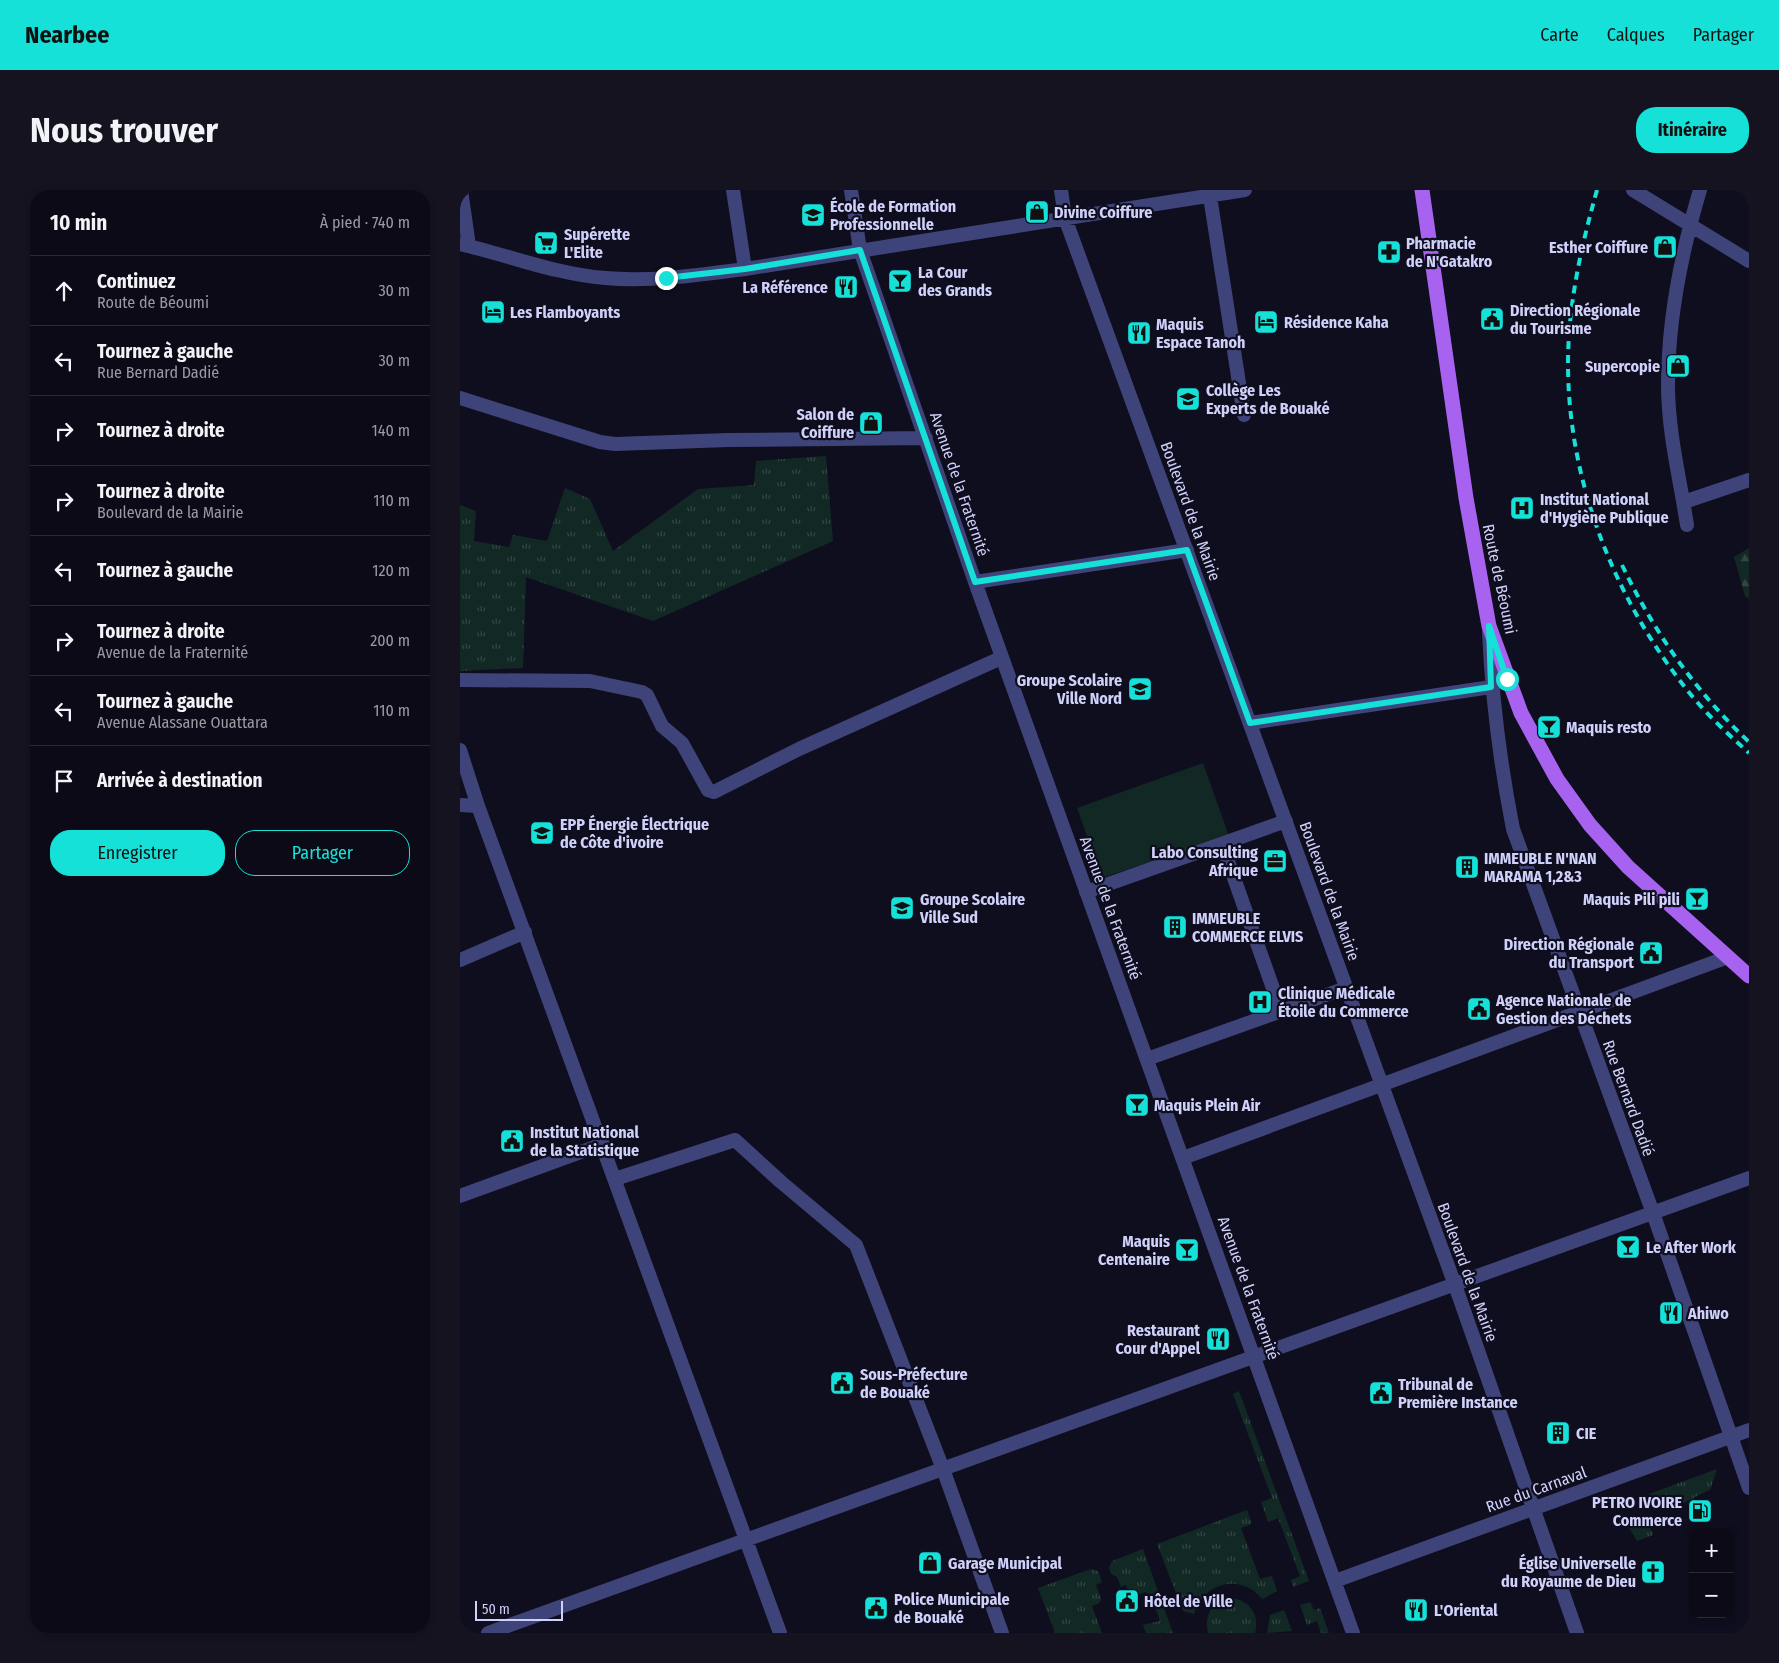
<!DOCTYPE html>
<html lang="fr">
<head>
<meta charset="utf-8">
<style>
  body { margin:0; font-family:"Fira Sans Condensed",sans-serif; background:#14131f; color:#f1f3f6 }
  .controls { position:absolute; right:15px; bottom:15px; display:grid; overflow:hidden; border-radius:10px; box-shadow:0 2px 8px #0003 }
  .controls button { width:45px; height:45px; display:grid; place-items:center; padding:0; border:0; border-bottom:1px solid #2b2b35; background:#0b0a16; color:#f1f3f6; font:25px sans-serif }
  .scale { position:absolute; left:15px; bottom:12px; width:88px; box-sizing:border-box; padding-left:5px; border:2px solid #d0d1fb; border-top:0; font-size:14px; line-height:18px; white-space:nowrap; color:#d0d1fb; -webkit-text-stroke:4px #0f0e1e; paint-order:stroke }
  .stop { position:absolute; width:15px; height:15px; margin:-11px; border:4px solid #15e1d9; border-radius:50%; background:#fff }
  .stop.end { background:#15e1d9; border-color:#fff; box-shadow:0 1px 5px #0008 }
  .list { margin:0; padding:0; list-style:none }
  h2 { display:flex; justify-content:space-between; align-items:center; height:65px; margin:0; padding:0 20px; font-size:21px }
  h2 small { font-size:16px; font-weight:400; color:#9a9aa1 }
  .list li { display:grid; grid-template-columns:32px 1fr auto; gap:15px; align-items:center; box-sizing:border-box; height:70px; padding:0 20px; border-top:1px solid #2b2b35 }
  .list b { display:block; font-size:19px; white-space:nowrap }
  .list p { margin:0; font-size:16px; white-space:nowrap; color:#9a9aa1 }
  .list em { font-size:16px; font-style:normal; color:#9a9aa1 }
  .actions { display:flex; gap:10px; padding:15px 20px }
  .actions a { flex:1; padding:11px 0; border:1px solid #15e1d9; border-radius:20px; text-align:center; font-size:18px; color:#15e1d9 }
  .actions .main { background:#15e1d9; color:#111 }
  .icon { flex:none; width:28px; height:28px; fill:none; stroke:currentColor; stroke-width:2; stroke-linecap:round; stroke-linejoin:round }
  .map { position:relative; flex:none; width:1289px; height:1443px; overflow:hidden; border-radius:20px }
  header { display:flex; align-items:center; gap:30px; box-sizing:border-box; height:70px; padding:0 25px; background:#15e1d9; color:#111 }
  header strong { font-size:24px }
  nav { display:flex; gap:28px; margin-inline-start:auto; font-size:18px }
  .intro { display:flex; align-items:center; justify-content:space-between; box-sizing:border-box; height:120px; padding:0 30px }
  h1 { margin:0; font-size:35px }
  .button { padding:12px 22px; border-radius:20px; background:#15e1d9; color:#111; font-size:18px; font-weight:700 }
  main { display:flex; gap:30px; padding:0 30px }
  aside { flex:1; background:#0b0a16; border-radius:20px; box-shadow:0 2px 8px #0003 }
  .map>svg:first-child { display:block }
  .grass { fill:url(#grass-tufts) }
  .forest { fill:url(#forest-firs) }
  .pitch { fill:#122824 }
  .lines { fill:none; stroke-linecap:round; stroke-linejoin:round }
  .minor { stroke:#3e4479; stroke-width:14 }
  .major { stroke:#a762f0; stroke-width:15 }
  .rail { stroke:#15e1d9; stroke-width:4; stroke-dasharray:8 6; stroke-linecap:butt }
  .route { stroke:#15e1d9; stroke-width:6 }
  .labels { text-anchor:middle; stroke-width:4.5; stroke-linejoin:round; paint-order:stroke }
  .poi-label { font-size:16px; font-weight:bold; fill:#d0d1fb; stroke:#0f0e1e; text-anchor:start }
  .street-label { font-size:16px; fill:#d0d1fb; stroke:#0f0e1e }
</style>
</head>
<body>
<header>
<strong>Nearbee</strong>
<nav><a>Carte</a><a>Calques</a><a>Partager</a></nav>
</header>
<div class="intro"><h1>Nous trouver</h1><a class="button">Itinéraire</a></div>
<main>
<aside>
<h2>10 min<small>À pied · 740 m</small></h2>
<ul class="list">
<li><svg class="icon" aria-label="ahead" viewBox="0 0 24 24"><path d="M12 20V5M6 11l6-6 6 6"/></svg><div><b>Continuez</b><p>Route de Béoumi</p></div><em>30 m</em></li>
<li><svg class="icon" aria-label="left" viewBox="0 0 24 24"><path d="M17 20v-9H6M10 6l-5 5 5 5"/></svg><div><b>Tournez à gauche</b><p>Rue Bernard Dadié</p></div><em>30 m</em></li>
<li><svg class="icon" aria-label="right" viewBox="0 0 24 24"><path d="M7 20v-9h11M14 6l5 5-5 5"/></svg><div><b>Tournez à droite</b></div><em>140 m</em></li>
<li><svg class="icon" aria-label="right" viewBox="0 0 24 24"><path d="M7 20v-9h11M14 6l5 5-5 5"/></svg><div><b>Tournez à droite</b><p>Boulevard de la Mairie</p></div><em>110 m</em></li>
<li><svg class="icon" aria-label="left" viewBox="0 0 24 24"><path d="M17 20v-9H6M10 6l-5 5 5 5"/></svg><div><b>Tournez à gauche</b></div><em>120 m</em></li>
<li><svg class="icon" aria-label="right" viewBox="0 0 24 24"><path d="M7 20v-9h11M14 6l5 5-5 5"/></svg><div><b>Tournez à droite</b><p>Avenue de la Fraternité</p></div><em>200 m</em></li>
<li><svg class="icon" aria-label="left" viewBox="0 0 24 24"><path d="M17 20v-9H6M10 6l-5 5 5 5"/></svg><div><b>Tournez à gauche</b><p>Avenue Alassane Ouattara</p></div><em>110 m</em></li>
<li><svg class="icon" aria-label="arrive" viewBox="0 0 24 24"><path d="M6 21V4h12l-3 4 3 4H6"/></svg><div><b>Arrivée à destination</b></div></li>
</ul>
<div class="actions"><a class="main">Enregistrer</a><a>Partager</a></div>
</aside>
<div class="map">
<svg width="1289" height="1443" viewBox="0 0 1289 1443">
  <defs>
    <pattern id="grass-tufts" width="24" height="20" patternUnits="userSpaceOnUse" patternTransform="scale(1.25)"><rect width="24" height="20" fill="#122824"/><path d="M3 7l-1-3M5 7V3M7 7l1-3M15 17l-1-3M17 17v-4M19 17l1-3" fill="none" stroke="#334645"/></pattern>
    <pattern id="forest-firs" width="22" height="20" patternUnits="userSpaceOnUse" patternTransform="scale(1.25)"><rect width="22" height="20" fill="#122824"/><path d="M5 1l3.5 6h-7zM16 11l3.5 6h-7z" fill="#334645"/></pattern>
  </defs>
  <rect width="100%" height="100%" fill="#0f0e1e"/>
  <!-- grass -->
  <path class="grass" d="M366 266 373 351 193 431 66 387 63 478 0 481V315L16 321 14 351 49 357 53 345 87 351 105 298 130 309 153 361 238 299 294 295 296 271Z
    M779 1201 849 1391 833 1397 831 1390 840 1386 818 1328 808 1332 801 1312 812 1308 773 1204Z
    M1257 1279 1250 1300C1235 1306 1225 1314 1209 1319L1189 1304Z
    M787 1320 792 1334 781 1338 800 1389 812 1386 817 1401 803 1409C798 1405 793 1399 787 1397 764 1387 740 1402 734 1424L723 1421 697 1354Z
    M1187 1329 1193 1345 1177 1351 1168 1336Z
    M683 1359 713 1443H686L683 1435 700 1431 691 1405 685 1402 677 1405 675 1400 668 1402 666 1395 661 1397 657 1387 651 1384 649 1378 652 1371Z
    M631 1379 638 1381 642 1392 636 1395 641 1409 639 1413 632 1416 642 1443H595L578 1398Z
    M771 1408C790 1410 800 1425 795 1443H748C744 1425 752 1410 771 1408Z
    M850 1412 854 1420 860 1418 869 1443H861L857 1431 847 1435 840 1415Z
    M824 1420 832 1441 807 1443 810 1425Z"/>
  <!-- forest -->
  <path class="forest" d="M1289 358V409L1285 406 1274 367Z"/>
  <!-- pitch -->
  <path class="pitch" d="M743 573 769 646 642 688 617 618Z"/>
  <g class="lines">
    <!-- minor -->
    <path class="minor" d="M1 0 9 56
      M273 0 285 79
      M391 0 400 60 515 392 893 1443
      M601 0 605 28 995 1095 1117 1443
      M749 0 784 225
      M1173 0 1289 71
      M0 54C48 65 95 84 145 88 191 92 239 85 285 79L785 0
      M0 208 140 252 155 254 268 250 466 248
      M1224 312 1289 290
      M1227 335C1220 289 1208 242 1208 195 1208 128 1221 64 1240 0
      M515 392 727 360
      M1029 442C1032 509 1040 573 1053 639L1193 1023 1289 1298
      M0 490 130 491 182 502 187 505 202 536 222 553 248 600 254 602 339 559 541 468
      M790 533 1031 497
      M0 560 18 616 320 1443
      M0 615 18 616
      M762 654 821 821
      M626 702 826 631
      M0 770 65 742
      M687 869 886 798
      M723 968 1268 767
      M155 989 275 950 321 992 396 1055 483 1279 542 1443
      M0 1006 143 954
      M875 1391 1289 1240
      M28 1443 1289 988"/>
    <!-- major -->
    <path class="major" d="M962 0 1006 308 1029 436 1061 523 1097 589 1130 635 1168 677 1289 786"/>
    <!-- rail -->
    <path class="rail" d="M1137 0C1121 57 1108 115 1108 174 1108 292 1155 410 1228 501 1246 524 1268 544 1289 563
      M1162 375C1194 442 1235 501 1289 552"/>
  </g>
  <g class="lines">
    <!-- route -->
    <path class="route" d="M206 88 285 79 400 60 515 392 727 360 790 533 1031 497 1029 436 1047 489"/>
  </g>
  <!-- icons -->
  <defs>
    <symbol id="shop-square" viewBox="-11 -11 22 22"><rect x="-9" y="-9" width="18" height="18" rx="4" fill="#15e1d9" stroke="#0f0e1e"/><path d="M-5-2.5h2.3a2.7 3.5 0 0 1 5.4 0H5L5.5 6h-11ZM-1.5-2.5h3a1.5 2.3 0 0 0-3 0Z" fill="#111"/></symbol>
    <symbol id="university-square" viewBox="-11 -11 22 22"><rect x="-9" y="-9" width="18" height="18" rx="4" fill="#15e1d9" stroke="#0f0e1e"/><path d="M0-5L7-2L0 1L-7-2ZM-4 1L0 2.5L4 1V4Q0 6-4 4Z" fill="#111"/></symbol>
    <symbol id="supermarket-square" viewBox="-11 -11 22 22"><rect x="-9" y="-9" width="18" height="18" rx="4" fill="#15e1d9" stroke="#0f0e1e"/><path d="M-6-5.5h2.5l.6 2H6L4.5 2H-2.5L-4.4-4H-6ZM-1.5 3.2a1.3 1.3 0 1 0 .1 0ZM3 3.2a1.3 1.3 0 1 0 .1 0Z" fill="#111"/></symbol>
    <symbol id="pharmacy-square" viewBox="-11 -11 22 22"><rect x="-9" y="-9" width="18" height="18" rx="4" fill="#15e1d9" stroke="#0f0e1e"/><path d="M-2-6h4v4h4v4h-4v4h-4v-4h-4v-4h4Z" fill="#111"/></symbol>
    <symbol id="bar-square" viewBox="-11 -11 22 22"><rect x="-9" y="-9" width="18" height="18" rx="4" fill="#15e1d9" stroke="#0f0e1e"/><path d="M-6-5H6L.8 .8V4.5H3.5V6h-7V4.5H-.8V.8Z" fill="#111"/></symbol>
    <symbol id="restaurant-square" viewBox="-11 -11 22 22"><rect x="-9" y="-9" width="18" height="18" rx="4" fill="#15e1d9" stroke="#0f0e1e"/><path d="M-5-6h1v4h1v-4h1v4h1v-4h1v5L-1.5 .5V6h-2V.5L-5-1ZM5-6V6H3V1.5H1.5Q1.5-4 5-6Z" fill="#111"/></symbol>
    <symbol id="hotel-square" viewBox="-11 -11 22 22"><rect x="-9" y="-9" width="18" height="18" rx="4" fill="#15e1d9" stroke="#0f0e1e"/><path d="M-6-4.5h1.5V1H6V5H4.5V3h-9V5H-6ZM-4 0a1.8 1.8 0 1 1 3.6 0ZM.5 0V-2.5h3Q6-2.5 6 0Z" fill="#111"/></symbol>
    <symbol id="civic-square" viewBox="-11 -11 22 22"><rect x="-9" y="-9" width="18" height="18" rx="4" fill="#15e1d9" stroke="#0f0e1e"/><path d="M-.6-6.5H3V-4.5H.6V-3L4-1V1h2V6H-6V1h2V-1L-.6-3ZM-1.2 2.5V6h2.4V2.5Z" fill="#111"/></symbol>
    <symbol id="school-square" viewBox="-11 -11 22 22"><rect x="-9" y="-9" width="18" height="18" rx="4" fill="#15e1d9" stroke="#0f0e1e"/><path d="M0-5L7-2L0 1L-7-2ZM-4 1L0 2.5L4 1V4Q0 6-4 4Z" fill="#111"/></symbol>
    <symbol id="hospital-square" viewBox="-11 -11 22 22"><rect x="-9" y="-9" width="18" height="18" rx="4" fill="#15e1d9" stroke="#0f0e1e"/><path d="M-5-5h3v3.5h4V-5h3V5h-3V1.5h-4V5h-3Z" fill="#111"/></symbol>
    <symbol id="office-square" viewBox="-11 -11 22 22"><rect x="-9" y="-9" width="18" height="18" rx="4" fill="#15e1d9" stroke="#0f0e1e"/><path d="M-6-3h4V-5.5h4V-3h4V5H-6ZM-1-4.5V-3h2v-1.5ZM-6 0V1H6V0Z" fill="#111"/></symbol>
    <symbol id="building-square" viewBox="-11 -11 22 22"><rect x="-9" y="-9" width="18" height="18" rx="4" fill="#15e1d9" stroke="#0f0e1e"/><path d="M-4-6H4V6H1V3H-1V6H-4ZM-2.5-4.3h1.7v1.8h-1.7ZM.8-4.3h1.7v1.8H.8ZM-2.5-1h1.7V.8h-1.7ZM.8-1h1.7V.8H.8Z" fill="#111"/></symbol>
    <symbol id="fuel-square" viewBox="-11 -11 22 22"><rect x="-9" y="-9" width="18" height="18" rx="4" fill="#15e1d9" stroke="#0f0e1e"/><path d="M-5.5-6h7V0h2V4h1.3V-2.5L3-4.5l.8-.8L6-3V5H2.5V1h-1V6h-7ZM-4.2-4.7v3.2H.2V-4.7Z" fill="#111"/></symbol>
    <symbol id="church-square" viewBox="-11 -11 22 22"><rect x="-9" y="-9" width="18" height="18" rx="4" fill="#15e1d9" stroke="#0f0e1e"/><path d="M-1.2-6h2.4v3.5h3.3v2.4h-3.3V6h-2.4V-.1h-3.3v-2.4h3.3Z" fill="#111"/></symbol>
  </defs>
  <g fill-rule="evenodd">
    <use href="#shop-square" x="563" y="8" width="28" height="28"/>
    <use href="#university-square" x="339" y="11" width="28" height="28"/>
    <use href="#supermarket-square" x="72" y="39" width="28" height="28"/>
    <use href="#shop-square" x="1191" y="43" width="28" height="28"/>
    <use href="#pharmacy-square" x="915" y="48" width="28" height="28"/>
    <use href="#bar-square" x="426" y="77" width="28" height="28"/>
    <use href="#restaurant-square" x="372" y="83" width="28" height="28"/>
    <use href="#hotel-square" x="19" y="108" width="28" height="28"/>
    <use href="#civic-square" x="1018" y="115" width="28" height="28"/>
    <use href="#hotel-square" x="792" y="118" width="28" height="28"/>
    <use href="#restaurant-square" x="665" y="129" width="28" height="28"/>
    <use href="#shop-square" x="1204" y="162" width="28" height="28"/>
    <use href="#school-square" x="714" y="195" width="28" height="28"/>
    <use href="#shop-square" x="397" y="219" width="28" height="28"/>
    <use href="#hospital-square" x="1048" y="304" width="28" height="28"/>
    <use href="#school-square" x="666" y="485" width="28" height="28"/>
    <use href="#bar-square" x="1075" y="523" width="28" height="28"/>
    <use href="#school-square" x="68" y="629" width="28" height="28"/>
    <use href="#office-square" x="801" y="657" width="28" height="28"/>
    <use href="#building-square" x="993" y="663" width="28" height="28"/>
    <use href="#bar-square" x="1223" y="695" width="28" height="28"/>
    <use href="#school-square" x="428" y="704" width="28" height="28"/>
    <use href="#building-square" x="701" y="723" width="28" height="28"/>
    <use href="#civic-square" x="1177" y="749" width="28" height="28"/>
    <use href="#hospital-square" x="786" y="798" width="28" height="28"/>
    <use href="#civic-square" x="1005" y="805" width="28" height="28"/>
    <use href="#bar-square" x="663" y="901" width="28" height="28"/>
    <use href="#civic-square" x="38" y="937" width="28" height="28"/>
    <use href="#bar-square" x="1154" y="1043" width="28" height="28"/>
    <use href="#bar-square" x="713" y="1046" width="28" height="28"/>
    <use href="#restaurant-square" x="1197" y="1109" width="28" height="28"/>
    <use href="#restaurant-square" x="744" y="1135" width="28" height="28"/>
    <use href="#civic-square" x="368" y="1179" width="28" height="28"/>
    <use href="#civic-square" x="907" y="1189" width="28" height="28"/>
    <use href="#building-square" x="1084" y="1229" width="28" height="28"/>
    <use href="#fuel-square" x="1226" y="1307" width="28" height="28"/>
    <use href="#shop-square" x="456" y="1359" width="28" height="28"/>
    <use href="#church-square" x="1179" y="1368" width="28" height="28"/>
    <use href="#civic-square" x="653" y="1397" width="28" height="28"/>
    <use href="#civic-square" x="402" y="1404" width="28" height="28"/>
    <use href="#restaurant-square" x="942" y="1406" width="28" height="28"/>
  </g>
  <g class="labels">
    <!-- poi labels -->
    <g class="poi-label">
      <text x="370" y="22">École de Formation<tspan x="370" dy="18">Professionnelle</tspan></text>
      <text x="594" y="28">Divine Coiffure</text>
      <text x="104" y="50">Supérette<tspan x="104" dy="18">L'Elite</tspan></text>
      <text x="946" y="59">Pharmacie<tspan x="946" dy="18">de N'Gatakro</tspan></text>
      <text x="1188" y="63" text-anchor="end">Esther Coiffure</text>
      <text x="458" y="88">La Cour<tspan x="458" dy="18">des Grands</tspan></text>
      <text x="368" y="103" text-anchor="end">La Référence</text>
      <text x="1050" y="126">Direction Régionale<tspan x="1050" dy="18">du Tourisme</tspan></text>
      <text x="50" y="128">Les Flamboyants</text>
      <text x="824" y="138">Résidence Kaha</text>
      <text x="696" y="140">Maquis<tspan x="696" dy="18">Espace Tanoh</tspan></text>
      <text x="1200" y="182" text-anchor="end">Supercopie</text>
      <text x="746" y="206">Collège Les<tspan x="746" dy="18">Experts de Bouaké</tspan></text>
      <text x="394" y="230" text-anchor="end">Salon de<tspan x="394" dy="18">Coiffure</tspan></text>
      <text x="1080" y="315">Institut National<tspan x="1080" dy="18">d'Hygiène Publique</tspan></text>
      <text x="662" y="496" text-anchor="end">Groupe Scolaire<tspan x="662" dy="18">Ville Nord</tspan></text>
      <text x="1106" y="543">Maquis resto</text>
      <text x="100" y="640">EPP Énergie Électrique<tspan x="100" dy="18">de Côte d'ivoire</tspan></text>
      <text x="798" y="668" text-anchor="end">Labo Consulting<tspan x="798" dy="18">Afrique</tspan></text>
      <text x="1024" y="674">IMMEUBLE N'NAN<tspan x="1024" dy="18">MARAMA 1,2&amp;3</tspan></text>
      <text x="460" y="715">Groupe Scolaire<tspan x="460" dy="18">Ville Sud</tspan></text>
      <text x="1220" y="715" text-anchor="end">Maquis Pili pili</text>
      <text x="732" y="734">IMMEUBLE<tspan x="732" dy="18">COMMERCE ELVIS</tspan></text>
      <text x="1174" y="760" text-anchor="end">Direction Régionale<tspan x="1174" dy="18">du Transport</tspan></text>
      <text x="818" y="809">Clinique Médicale<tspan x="818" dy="18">Étoile du Commerce</tspan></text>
      <text x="1036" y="816">Agence Nationale de<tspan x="1036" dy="18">Gestion des Déchets</tspan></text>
      <text x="694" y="921">Maquis Plein Air</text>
      <text x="70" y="948">Institut National<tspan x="70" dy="18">de la Statistique</tspan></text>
      <text x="710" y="1057" text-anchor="end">Maquis<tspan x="710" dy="18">Centenaire</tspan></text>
      <text x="1186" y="1063">Le After Work</text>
      <text x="1228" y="1129">Ahiwo</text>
      <text x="740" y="1146" text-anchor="end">Restaurant<tspan x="740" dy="18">Cour d'Appel</tspan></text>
      <text x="400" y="1190">Sous-Préfecture<tspan x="400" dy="18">de Bouaké</tspan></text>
      <text x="938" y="1200">Tribunal de<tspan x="938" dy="18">Première Instance</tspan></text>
      <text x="1116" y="1249">CIE</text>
      <text x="1222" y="1318" text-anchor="end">PETRO IVOIRE<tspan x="1222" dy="18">Commerce</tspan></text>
      <text x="488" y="1379">Garage Municipal</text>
      <text x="1176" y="1379" text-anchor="end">Église Universelle<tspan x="1176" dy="18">du Royaume de Dieu</tspan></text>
      <text x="434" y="1415">Police Municipale<tspan x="434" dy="18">de Bouaké</tspan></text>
      <text x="684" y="1417">Hôtel de Ville</text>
      <text x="974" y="1426">L'Oriental</text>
    </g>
    <!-- street labels -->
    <g class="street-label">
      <text transform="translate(500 294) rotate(71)" y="6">Avenue de la Fraternité</text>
      <text transform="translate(731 321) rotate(70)" y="6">Boulevard de la Mairie</text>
      <text transform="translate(1040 389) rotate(78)" y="6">Route de Béoumi</text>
      <text transform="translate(870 701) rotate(70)" y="6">Boulevard de la Mairie</text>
      <text transform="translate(651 718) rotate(70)" y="6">Avenue de la Fraternité</text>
      <text transform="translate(1169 908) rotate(70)" y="6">Rue Bernard Dadié</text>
      <text transform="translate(1008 1082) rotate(70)" y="6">Boulevard de la Mairie</text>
      <text transform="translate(789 1098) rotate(70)" y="6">Avenue de la Fraternité</text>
      <text transform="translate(1076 1299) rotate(-20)" y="6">Rue du Carnaval</text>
    </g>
  </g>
</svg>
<div class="controls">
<button>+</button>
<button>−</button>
</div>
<div class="scale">50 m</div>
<div class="stop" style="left:1047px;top:489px"></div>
<div class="stop end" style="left:206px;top:88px"></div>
</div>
</main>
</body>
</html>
